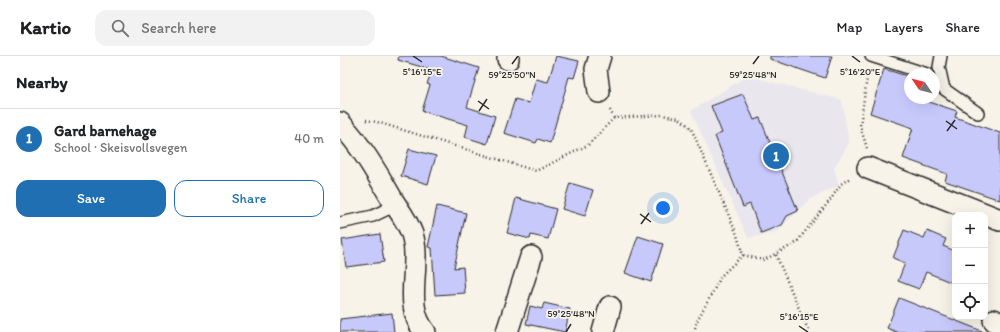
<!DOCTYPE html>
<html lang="en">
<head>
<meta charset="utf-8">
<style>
  body { margin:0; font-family:Itim,sans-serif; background:#f2f2f2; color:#202124 }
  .controls { position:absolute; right:12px; bottom:12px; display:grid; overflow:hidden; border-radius:8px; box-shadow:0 4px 16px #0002 }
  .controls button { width:36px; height:36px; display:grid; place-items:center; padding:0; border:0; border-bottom:1px solid #e0e0e0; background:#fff; color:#202124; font:20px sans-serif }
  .compass { position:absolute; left:564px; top:12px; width:36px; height:36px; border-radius:50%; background:#fff; box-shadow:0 4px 16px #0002; rotate:305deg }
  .you { position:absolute; left:323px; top:152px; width:14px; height:14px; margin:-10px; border:3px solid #fff; border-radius:50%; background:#1a73e8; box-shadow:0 0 0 6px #1a73e833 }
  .badge { display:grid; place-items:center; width:26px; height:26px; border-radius:50%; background:#1f6fb2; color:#fff; font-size:13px; font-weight:700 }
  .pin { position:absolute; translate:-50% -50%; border:2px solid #fff; box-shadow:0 1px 4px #0006 }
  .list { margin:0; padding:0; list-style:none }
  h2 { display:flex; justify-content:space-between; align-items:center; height:52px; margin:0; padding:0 16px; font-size:17px }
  h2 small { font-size:13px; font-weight:400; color:#757577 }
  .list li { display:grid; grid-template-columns:26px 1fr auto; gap:12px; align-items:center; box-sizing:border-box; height:60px; padding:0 16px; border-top:1px solid #e0e0e0 }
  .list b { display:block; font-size:15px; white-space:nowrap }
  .list p { margin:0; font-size:13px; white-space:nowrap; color:#757577 }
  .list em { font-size:13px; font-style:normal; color:#757577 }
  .actions { display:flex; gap:8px; padding:12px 16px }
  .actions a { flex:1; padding:9px 0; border:1px solid #1f6fb2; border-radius:12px; text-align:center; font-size:14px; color:#1f6fb2 }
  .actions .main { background:#1f6fb2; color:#fff }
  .icon { flex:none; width:22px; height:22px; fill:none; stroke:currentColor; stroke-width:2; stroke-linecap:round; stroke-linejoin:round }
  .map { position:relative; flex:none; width:660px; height:276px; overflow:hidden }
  header { display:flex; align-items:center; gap:24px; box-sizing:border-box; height:56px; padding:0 20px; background:#fff; border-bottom:1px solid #e0e0e0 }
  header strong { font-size:19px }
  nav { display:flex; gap:22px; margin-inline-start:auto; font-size:14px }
  .search { width:280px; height:36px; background:#f2f2f2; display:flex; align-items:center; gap:10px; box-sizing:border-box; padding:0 14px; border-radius:12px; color:#757577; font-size:15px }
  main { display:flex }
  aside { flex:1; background:#fff }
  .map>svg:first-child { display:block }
  .built { fill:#e9e6ee }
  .building { fill:#c7c9fb; stroke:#2b2b2b }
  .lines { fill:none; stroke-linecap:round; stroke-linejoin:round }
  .lane-casing { stroke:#2b2b2b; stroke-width:14 }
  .street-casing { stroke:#2b2b2b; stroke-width:24 }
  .path { stroke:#2b2b2b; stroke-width:2.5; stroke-dasharray:1 3; stroke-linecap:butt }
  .lane { stroke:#f7f3e8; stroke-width:11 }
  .street { stroke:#f7f3e8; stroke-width:21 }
  .ticks { fill:none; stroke:#2b2b2b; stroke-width:1.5 }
  .ticks-label { font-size:10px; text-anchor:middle; fill:#2b2b2b; stroke:#f7f3e8; stroke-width:3.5; stroke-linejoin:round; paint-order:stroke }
</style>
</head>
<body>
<header>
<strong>Kartio</strong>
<div class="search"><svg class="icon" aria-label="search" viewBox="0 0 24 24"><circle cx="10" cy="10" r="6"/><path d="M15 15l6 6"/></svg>Search here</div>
<nav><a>Map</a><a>Layers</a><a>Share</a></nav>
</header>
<main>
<aside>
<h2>Nearby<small></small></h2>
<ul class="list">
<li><span class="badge">1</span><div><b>Gard barnehage</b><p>School · Skeisvollsvegen</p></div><em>40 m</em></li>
</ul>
<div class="actions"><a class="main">Save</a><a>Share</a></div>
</aside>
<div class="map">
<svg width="660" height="276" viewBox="0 0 660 276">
  <rect width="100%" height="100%" fill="#f7f3e8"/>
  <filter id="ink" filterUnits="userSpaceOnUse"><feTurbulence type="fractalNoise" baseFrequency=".025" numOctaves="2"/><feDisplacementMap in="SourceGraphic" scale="8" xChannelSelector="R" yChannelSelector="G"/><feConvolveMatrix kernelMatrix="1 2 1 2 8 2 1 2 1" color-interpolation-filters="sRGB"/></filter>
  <g filter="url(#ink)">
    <!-- built -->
    <path class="built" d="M407 20 502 44 509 87 494 112 499 130 470 143 437 176 408 182 351 55Z"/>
    <!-- building -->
    <path class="building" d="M59 0H101L139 12 127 51 155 60 147 88 125 81 128 69 82 55 90 29 87 28 92 14 58 4Z
      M216 0 239 5 234 22 229 21 210 87 198 83 196 87 164 77 175 43 189 47 196 23 208 26Z
      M430 0H492L485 22 430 3Z
      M544 13 570 21V42H577L617 55 615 61 660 77V144L605 125 607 118 563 102 573 72 530 57Z
      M403 38 414 64 420 62 458 155 447 160 442 169 421 177 410 148 403 151 375 80 382 77 371 50Z
      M69 93 96 100 88 128 61 120Z
      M230 127 253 134 245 160 222 153Z
      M176 142 216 153 208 183 191 179 190 183 167 177Z
      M97 150 126 157 114 212 123 211 125 237 95 239 92 192 88 191Z
      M564 174 584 182 587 175 606 183 603 190 615 195V228L586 216 579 233 558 225 565 207 553 202Z
      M40 178 44 206 6 211 2 184Z
      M298 180 323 188 311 226 285 217Z
      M559 242 642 275V276H556L547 272Z
      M204 247 230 253 225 276 186 268 190 250 202 253Z
      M52 257 54 276H0V263Z"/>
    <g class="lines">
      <defs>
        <path id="lane" d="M531 0 587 18
          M601 0 599 11 604 33 638 57
          M0 167 33 160 56 149"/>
        <path id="street" d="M168 3V0
          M259 36 256 13 260 0
          M0 67C22 90 39 121 55 148 61 157 68 167 72 178 82 209 62 249 85 276
          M528 112 660 164
          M654 264 660 269
          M167 276 191 201
          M263 276 270 251"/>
      </defs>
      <!-- lane casing -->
      <use href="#lane" class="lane-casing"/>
      <!-- street casing -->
      <use href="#street" class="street-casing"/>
      <!-- path -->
      <path class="path" d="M270 54 274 62
        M26 64 37 66 196 115 248 89 274 62 322 59 339 62 351 72 396 176 403 199 424 204 456 187 491 143 501 128 510 122
        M527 92 520 70 528 15
        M436 199 469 276
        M354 276 357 265 382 219 403 199"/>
      <!-- lane -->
      <use href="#lane" class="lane"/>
      <!-- street -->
      <use href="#street" class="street"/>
    </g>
  </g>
  <!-- ticks -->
  <path class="ticks" d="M73 0 82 6M512 0 520 6M172 8 178 0M413 8 419 0M138 45 149 53M139 55 147 43M606 65 617 73M607 75 615 64M300 158 311 166M301 168 309 157M459 270 468 276M226 276 231 268"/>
  <g class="ticks-label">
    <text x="520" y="19">5°16'20"E</text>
    <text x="82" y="19">5°16'15"E</text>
    <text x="172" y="22">59°25'50"N</text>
    <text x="413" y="22">59°25'48"N</text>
    <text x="231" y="261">59°25'48"N</text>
    <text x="459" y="264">5°16'15"E</text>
  </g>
</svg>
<div class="controls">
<button>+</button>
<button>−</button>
<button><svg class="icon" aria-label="locate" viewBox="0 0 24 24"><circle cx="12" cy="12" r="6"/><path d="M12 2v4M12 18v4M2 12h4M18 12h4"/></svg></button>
</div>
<svg class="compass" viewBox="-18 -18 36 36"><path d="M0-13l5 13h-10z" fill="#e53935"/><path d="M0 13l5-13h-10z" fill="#757577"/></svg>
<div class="you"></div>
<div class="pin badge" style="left:436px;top:100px">1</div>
</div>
</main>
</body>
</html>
